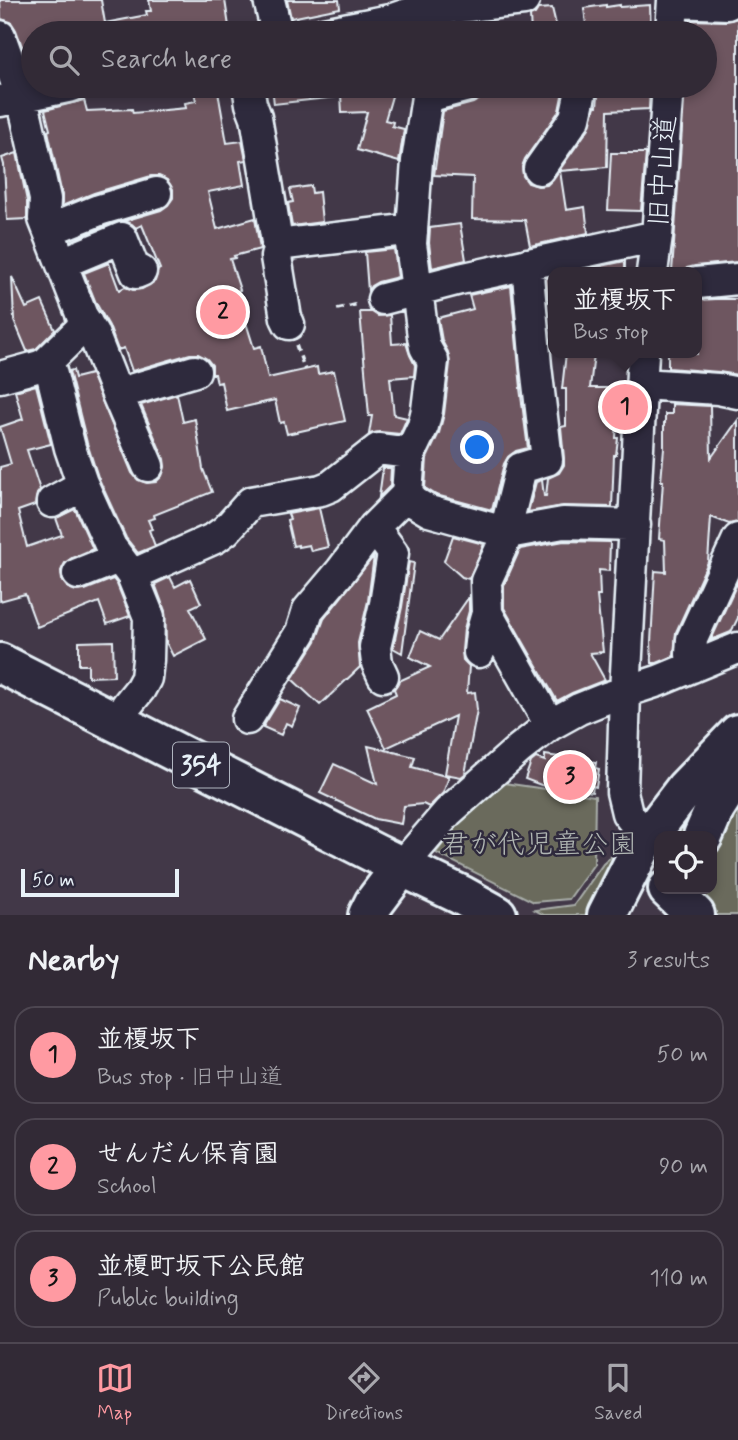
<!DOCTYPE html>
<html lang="en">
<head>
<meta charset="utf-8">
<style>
  body { margin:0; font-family:Mynerve,"Klee One",sans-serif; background:#3a323e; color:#f1f3f6 }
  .controls { position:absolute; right:21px; bottom:21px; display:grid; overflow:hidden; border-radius:14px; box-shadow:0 4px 10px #0003 }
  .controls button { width:63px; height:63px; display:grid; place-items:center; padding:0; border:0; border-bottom:2px solid #4d4651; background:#322a36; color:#f1f3f6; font:35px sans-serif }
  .scale { position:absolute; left:21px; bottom:18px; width:158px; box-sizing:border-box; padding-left:7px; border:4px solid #e8f1f8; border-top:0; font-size:19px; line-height:24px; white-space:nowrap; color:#e8f1f8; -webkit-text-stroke:5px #2f2a3d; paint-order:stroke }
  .you { position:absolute; left:478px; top:448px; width:24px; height:24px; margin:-18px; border:5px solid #fff; border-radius:50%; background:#1a73e8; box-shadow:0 0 0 10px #1a73e833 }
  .badge { display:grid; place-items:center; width:46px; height:46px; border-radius:50%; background:#ff9aa2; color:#111; font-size:23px; font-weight:700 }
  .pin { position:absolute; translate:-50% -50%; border:4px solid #fff; box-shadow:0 2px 7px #0006 }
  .popup { position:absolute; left:548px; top:267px; width:154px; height:91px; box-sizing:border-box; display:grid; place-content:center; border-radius:14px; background:#322a36; filter:drop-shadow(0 2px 5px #0005); font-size:23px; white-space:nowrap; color:#a8a7ad }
  .popup b { font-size:26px; color:#f1f3f6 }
  .popup::after { content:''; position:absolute; left:50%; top:100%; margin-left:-14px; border:14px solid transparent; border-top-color:#322a36 }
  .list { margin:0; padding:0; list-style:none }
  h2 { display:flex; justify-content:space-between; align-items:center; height:91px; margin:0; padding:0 28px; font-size:30px }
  h2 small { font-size:23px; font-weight:400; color:#a8a7ad }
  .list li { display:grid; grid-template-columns:46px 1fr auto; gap:21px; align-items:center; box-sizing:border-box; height:98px; margin:0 14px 14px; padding:0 14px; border:2px solid #4d4651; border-radius:21px }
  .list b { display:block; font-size:26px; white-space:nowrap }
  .list p { margin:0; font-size:23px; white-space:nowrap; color:#a8a7ad }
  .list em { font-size:23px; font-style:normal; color:#a8a7ad }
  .icon { flex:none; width:38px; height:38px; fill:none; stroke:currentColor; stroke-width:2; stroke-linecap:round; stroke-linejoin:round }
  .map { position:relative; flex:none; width:738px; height:915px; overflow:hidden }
  .search { position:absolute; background:#322a36; box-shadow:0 4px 10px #0003; left:21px; right:21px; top:21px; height:77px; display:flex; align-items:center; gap:18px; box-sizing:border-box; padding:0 24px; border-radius:38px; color:#a8a7ad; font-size:26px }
  .sheet { height:427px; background:#322a36 }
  nav { display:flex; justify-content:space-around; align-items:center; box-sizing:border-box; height:98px; border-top:2px solid #4d4651; background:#322a36; font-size:19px; color:#a8a7ad }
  nav a { display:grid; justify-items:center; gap:4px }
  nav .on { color:#ff9aa2 }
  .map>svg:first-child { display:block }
  .green { fill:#6a6b5c; stroke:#a9aeaa; stroke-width:2 }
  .building { fill:#6e5760; stroke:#e8f1f8; stroke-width:2 }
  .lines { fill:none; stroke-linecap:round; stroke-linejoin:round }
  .minor-casing { stroke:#e8f1f8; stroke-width:35 }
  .highway-casing { stroke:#e8f1f8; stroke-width:44 }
  .path { stroke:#e8f1f8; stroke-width:3.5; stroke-dasharray:7 5; stroke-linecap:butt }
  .minor { stroke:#2f2a3d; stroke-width:30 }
  .highway { stroke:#2f2a3d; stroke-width:38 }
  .labels { text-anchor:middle; stroke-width:5; stroke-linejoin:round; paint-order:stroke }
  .shield { fill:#2f2a3d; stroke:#b0b5c0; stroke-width:2 }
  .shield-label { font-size:26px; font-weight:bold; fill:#e8f1f8 }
  .street-label { font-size:28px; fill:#e8f1f8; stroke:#2f2a3d }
  .park-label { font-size:28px; fill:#afb5b2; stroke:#2f2a3d }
</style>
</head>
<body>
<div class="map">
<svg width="738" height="915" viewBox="0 0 738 915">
  <rect width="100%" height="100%" fill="#423848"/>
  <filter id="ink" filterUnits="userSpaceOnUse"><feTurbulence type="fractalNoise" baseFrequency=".0143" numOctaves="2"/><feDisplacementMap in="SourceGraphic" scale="14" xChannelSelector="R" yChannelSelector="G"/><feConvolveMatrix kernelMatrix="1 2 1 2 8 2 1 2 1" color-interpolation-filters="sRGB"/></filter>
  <g filter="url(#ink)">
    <!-- green -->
    <path class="green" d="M738 776V915H709L679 889H712V836H667L676 821Z
      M504 783 595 796 594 864 569 899 534 902 436 853 463 817Z
      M623 846 593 915H544L535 910 574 905 603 864Z"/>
    <!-- building -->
    <path class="building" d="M0 0H101L105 23 147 15 146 11H151L149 0H225L230 33H33V76L16 30 11 22 1 19Z
      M287 0H339L340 8 291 18Z
      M606 5V7L620 5V7L650 5 651 32 587 33 584 8Z
      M552 8 558 33H531L530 16 535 14 538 9Z
      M738 18V262L695 266 687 268 684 272H672L685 86H705V33H689V20L726 21Z
      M193 86H217L227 143 242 141 246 160 240 161 244 185 208 192 217 229 255 218 260 249 234 256 235 258 230 259 240 290 236 291 254 348 261 346 268 378 317 367 318 374 334 371 345 421 287 434 284 422 280 423 275 400 227 411 221 382 217 383 215 374H212V365L207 359 198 354H190L132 371 124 348 118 350 109 326 96 303 84 273 109 263 119 290 125 287 133 290 142 289 155 281 158 270 160 269 142 225 136 228 132 224 124 221 161 210 168 205 173 198V189L167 180 159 176H151L94 193 62 206V195L48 131 50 130 45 110 84 100 87 111 132 109 133 113 186 108 185 103 196 101Z
      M272 86H335L336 97 274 104Z
      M343 86H395L385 120 393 122 392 126 404 129 399 162 357 150 367 112 342 113 341 94Z
      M506 86H564L559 111 525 159 522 167 523 176 528 183 538 186 547 185 553 179 589 128 595 106H597L599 87 650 86 649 109 608 111 607 167 560 171 566 210 585 207 588 233 530 246 525 220 472 219 473 177 434 175 443 111 473 103 480 99 484 92Z
      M17 153 27 201V219L7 220 4 165 2 158Z
      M611 153H646L641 211 608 210Z
      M311 186 312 193 319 192 322 222 292 226 288 203 293 202 290 189Z
      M460 224 466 260 432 268 429 243 430 228Z
      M394 249 398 277 378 282 371 286 368 291 365 252Z
      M625 261V272H573Z
      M12 277 26 308 42 301 55 330 36 349 27 351 14 320Z
      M553 277V301L548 302 546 278Z
      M511 286 521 388H520L528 448 516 451 508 457 504 464 492 510 436 495 425 488 427 458 439 433 444 414 450 363 448 352 442 341 438 318 473 309 469 295Z
      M716 299H738V375L719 372 668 368V353L697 354V300Z
      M369 310 378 316 390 315 392 344 406 343 410 355 415 365 414 376 390 378 394 415 407 418 400 434 380 432 369 434 372 416H369L360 312H370Z
      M566 353 594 354 590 388H619L616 438H618L616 455H614L612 507 563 506 528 512 536 482 542 480 544 496H546L548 478 559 473 564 465V458L561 427 566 426V389H562Z
      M73 370 75 378 91 374 132 473 138 480 147 483 156 482 162 476 165 467 164 459 141 405 177 394 183 422 195 419 203 469 212 492 154 515 155 518 148 520 152 529 149 530 155 546 138 553 126 538 98 477 87 443 69 371Z
      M36 385 51 444 27 450 40 490 37 494 35 505 18 511 27 547 62 535 56 518 75 509 93 549 72 558 65 563 61 571 62 580 68 588 76 591 85 590 113 579 117 584 130 616 107 624 99 602 37 627 25 594 0 601V467L11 464 0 427 23 419 15 391Z
      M672 404 710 406 711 458 738 420V522L729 524 711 517 708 562 676 632 674 656 657 663H652L651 642 655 571 666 572 665 540 659 539 663 481H661L664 448V423H665V414H672Z
      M383 468H391L390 486 379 497Z
      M319 508 328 547 311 551 309 545 298 547V545L293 546 287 520 290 519 288 514Z
      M453 536 484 544 469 579 462 577 444 561Z
      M564 541 610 542 609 571 599 570 600 596H597L603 652 590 653 605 680 572 693 557 701 504 608V585L520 549Z
      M374 556 368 601 358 643 360 667 320 705 292 679 316 641 324 619Z
      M409 562 414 563 402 653 393 648 402 607Z
      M170 577 175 587 190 579 201 603 190 608 206 639 173 656 166 642 165 611 155 584Z
      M738 581V618L731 632 711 640Z
      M469 597V611L464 629 462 651 463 660 469 666 467 693 475 692 477 710 465 774 461 777 445 774 455 716 386 748 367 708 396 694 394 689 399 681 430 667 410 657 420 631 439 640Z
      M113 641 114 676 88 677V665H79V642Z
      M280 699 300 708 292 726 286 723 281 735 263 727Z
      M368 746 415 757 412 767 449 777 443 793 429 807 423 804 404 806 401 824 375 819 320 793 334 764 377 784Z
      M545 755 596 762 595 768 599 769 596 787 593 786 592 792 541 785 525 779 531 762 536 758 545 761Z"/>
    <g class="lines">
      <defs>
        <path id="minor" d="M269 0 277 33
          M673 2 727 4 735 0
          M324 33 390 20 413 12 524 0
          M671 33 673 0
          M0 36 21 96 27 119 45 199 44 219 82 316 93 333 117 394 148 466
          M248 86 251 104 256 117 278 248 276 257 286 318 289 324
          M425 86 427 97 468 86
          M427 97 417 161 411 244 423 336 425 347 433 361 427 410 423 426 410 453 407 494 414 502 429 511 508 533 563 523 635 525
          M0 101 72 86
          M539 169 575 118 582 86
          M49 230 99 210 156 193
          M277 245 405 230 412 232
          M62 263 122 238 136 273 141 271
          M527 264 536 366 547 460 521 468 507 524 508 533 486 581 487 613 550 725
          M652 272 657 236 668 86
          M697 283 738 279
          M383 299 460 279 657 236
          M46 363 51 371 70 448 82 483 111 547 132 575 149 617 148 660 146 678 140 689 127 705 116 721
          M0 377 40 366 46 363 87 323
          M642 384 718 389 738 393
          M117 394 195 371
          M52 502 83 485
          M374 527 393 553 385 604 375 647 377 663 383 676
          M78 574 118 558
          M132 575 215 538 226 530 251 502 321 490 331 486 378 449 410 453
          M479 652 481 634 487 613
          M692 667 691 654 692 639 738 539
          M247 719 301 632 308 610 341 571 374 527 407 494
          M643 844 634 822 627 813 622 792 625 692 643 353
          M401 867 448 812 518 750 550 725 579 709 609 697 658 681 738 648"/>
        <path id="highway" d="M0 663 376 854 461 895 497 915
          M703 836 715 808 738 772
          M668 889 695 915
          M368 915 374 903 401 867
          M607 915 643 844 685 789 738 734"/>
      </defs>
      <!-- minor casing -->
      <use href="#minor" class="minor-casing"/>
      <!-- highway casing -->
      <use href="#highway" class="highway-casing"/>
      <!-- path -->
      <path class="path" d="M337 309 359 304
        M296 345 305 370"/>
      <!-- minor -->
      <use href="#minor" class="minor"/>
      <!-- highway -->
      <use href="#highway" class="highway"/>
    </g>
  </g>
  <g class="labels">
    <!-- shield labels -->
    <rect class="shield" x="173" y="742.5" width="56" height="45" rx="5"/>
    <g class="shield-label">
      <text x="201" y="774">354</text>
    </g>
    <!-- street labels -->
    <g class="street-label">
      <text transform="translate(661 171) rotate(-86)" y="10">旧中山道</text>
    </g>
    <!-- park labels -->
    <g class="park-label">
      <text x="539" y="853">君が代児童公園</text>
    </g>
  </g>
</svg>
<div class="controls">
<button><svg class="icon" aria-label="locate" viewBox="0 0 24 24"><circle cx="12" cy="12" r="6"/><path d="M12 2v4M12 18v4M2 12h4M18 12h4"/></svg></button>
</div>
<div class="scale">50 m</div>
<div class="you"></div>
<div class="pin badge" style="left:625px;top:407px">1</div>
<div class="popup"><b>並榎坂下</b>Bus stop</div>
<div class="pin badge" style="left:223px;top:312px">2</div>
<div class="pin badge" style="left:570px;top:777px">3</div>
<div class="search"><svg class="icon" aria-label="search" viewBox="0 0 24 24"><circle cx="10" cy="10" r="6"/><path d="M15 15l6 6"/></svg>Search here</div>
</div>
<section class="sheet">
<h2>Nearby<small>3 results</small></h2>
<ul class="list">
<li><span class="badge">1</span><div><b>並榎坂下</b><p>Bus stop · 旧中山道</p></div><em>50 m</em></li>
<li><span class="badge">2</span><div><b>せんだん保育園</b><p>School</p></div><em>90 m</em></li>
<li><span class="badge">3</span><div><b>並榎町坂下公民館</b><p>Public building</p></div><em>110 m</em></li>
</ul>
</section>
<nav>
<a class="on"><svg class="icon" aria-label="map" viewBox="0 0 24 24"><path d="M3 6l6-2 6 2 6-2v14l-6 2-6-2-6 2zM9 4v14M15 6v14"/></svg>Map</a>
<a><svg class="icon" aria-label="directions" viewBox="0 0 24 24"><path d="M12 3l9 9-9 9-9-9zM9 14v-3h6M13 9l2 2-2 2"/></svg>Directions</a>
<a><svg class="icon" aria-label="saved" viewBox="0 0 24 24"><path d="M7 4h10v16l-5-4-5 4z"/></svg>Saved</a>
</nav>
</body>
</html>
